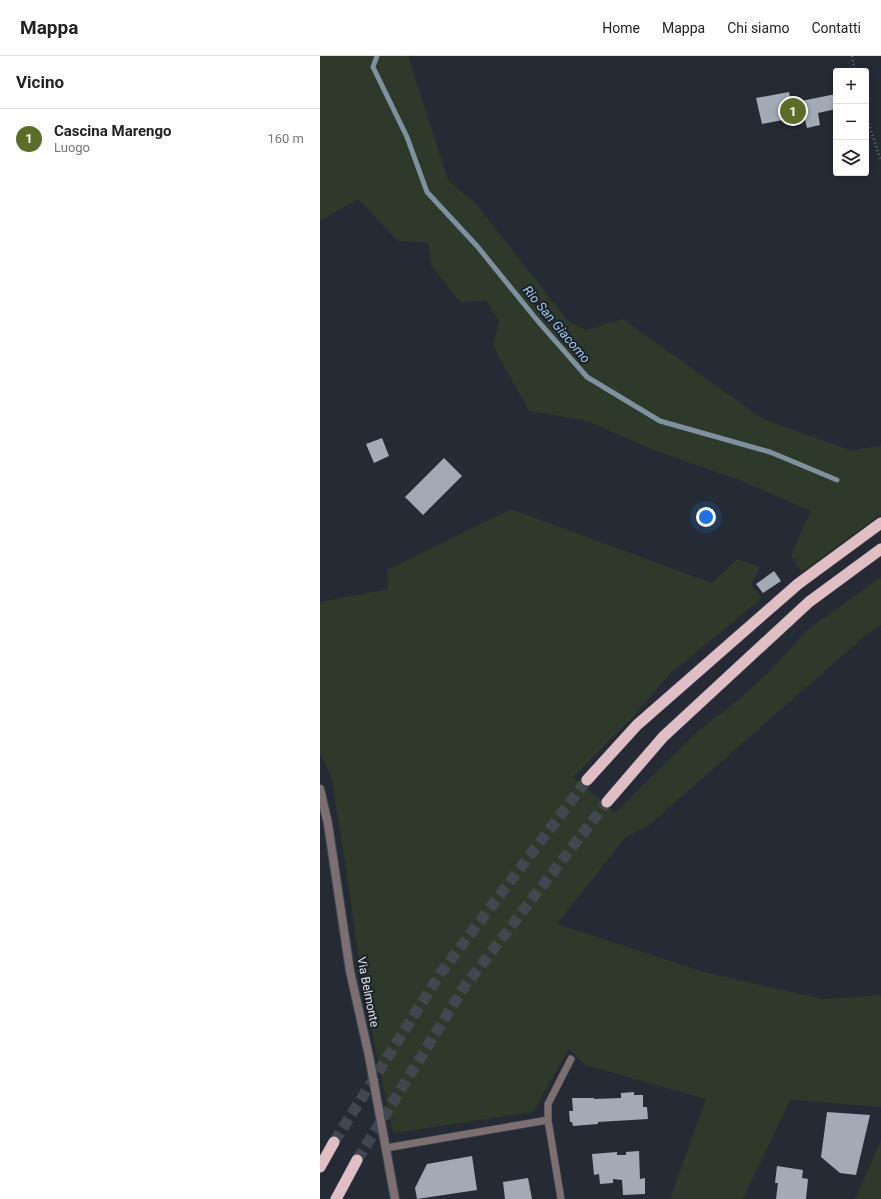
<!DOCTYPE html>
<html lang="it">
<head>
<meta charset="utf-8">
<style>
  body { margin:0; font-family:Roboto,sans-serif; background:#f2f2f2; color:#222 }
  .controls { position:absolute; right:12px; top:12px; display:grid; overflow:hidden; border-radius:4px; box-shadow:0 2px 6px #0003 }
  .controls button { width:36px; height:36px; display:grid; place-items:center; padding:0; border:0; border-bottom:1px solid #e0e0e0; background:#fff; color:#222; font:20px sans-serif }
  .you { position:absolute; left:386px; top:461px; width:14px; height:14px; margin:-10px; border:3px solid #fff; border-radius:50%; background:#1a73e8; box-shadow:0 0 0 6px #1a73e833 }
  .badge { display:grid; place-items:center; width:26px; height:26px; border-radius:50%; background:#5b6d26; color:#fff; font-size:13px; font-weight:700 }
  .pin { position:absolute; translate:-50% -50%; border:2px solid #fff; box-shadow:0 1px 4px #0006 }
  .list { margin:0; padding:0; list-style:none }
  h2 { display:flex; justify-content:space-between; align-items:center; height:52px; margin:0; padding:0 16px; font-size:17px }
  h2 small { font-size:13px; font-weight:400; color:#767676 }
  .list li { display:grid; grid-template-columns:26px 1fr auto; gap:12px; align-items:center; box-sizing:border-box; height:60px; padding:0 16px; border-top:1px solid #e0e0e0 }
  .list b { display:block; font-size:15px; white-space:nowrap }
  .list p { margin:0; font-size:13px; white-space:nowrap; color:#767676 }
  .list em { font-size:13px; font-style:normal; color:#767676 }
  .icon { flex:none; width:22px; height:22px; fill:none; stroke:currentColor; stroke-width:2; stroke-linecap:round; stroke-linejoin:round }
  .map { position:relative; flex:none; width:561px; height:1143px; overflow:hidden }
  header { display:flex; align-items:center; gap:24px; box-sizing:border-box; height:56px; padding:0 20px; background:#fff; border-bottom:1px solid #e0e0e0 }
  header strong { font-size:19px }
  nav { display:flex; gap:22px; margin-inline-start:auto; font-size:14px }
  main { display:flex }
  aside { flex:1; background:#fff }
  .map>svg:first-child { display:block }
  .green { fill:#2d3929 }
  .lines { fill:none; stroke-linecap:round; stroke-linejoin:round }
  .stream { stroke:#7f91a0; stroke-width:5 }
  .building { fill:#a2aab5 }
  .trunk-tunnel { stroke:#41474f; stroke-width:11; stroke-dasharray:11 5.5; stroke-linecap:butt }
  .service-casing { stroke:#434951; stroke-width:8 }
  .minor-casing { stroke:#434951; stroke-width:10 }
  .trunk-casing { stroke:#434951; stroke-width:12 }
  .path { stroke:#666c73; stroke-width:2.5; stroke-dasharray:1 3; stroke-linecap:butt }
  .service { stroke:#7d6e70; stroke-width:7 }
  .minor { stroke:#7d6e70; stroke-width:8 }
  .trunk { stroke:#e0bec4; stroke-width:11 }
  .labels { text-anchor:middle; stroke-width:4; stroke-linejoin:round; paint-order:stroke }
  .street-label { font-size:12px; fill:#e0e4ea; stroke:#1c212a }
  .water-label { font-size:13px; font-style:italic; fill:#9bcbef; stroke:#1c212a }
</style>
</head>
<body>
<header>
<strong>Mappa</strong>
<nav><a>Home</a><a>Mappa</a><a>Chi siamo</a><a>Contatti</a></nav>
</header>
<main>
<aside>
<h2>Vicino<small></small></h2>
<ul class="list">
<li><span class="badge">1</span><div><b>Cascina Marengo</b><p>Luogo</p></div><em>160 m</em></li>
</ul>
</aside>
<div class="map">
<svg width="561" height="1143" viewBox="0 0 561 1143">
  <rect width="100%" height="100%" fill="#252b34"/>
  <!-- green -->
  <path class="green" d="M0 0H88L128 124 156 148 249 266 266 274 303 263 443 363 530 394 561 390V458L482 516 471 499 491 455 419 424 331 393 267 365 209 355 173 290 179 265 166 244 141 247 111 209 108 187 78 185 38 143 0 165Z
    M191 453 392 527 417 503 440 511 431 528 442 542 349 619 310 664 253 721 295 757 378 675 419 643 453 612 487 574 561 521V569L546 579 328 770 305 782 237 868 384 916 502 943 561 939V1051L470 1044 423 1143H350L386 1043 265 1009 249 993 213 1056 73 1077 44 937 25 806 11 719 0 698V546L68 533 67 514Z
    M561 1084V1143H535Z"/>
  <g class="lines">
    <!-- stream -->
    <path class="stream" d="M57 0 53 11 87 81 107 136 157 190 217 264 267 321 340 365 450 396 517 424"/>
  </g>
  <!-- building -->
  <path class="building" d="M469 36 471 47 516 38V53L498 57 500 69 487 72 484 60 442 68 436 42Z
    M62 382 69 400 54 407 46 388Z
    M124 402 142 420 103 459 85 441Z
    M454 515 461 525 443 537 436 528Z
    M314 1036V1039H323V1051H327L328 1063 278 1066V1068L253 1070 252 1066H250L249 1055H253L252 1042H274V1043L301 1042V1037Z
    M507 1056 550 1059 536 1119 520 1117 501 1101Z
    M319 1095 320 1123 325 1122V1138L303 1139 302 1124 293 1123V1127L280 1128 279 1118 274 1119 272 1098 297 1096V1099H306V1096Z
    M152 1100 157 1134 97 1143 95 1132 107 1108Z
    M457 1110 483 1114 482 1122 488 1123 486 1143H456L458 1127H455Z
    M208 1122 212 1143H185L183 1126Z"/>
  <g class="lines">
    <!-- trunk-tunnel -->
    <path class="trunk-tunnel" d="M14 1086 120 918 267 724
      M37 1104 145 930 287 746"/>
    <defs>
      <path id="service" d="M228 1064V1048L251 1003
        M66 1092 228 1064 241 1143"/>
      <path id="minor" d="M0 733 8 768 30 915 49 1000 75 1143"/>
      <path id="trunk" d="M267 724 317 669 478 528 561 467
        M287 746 343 681 489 546 561 493
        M0 1111 14 1086
        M16 1143 37 1104"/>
    </defs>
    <!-- service casing -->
    <use href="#service" class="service-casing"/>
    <!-- minor casing -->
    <use href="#minor" class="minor-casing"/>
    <!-- trunk casing -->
    <use href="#trunk" class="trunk-casing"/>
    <!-- path -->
    <path class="path" d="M532 0 535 15
      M546 60 561 105"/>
    <!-- service -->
    <use href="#service" class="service"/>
    <!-- minor -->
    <use href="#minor" class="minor"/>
    <!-- trunk -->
    <use href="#trunk" class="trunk"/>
  </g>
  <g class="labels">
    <!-- street labels -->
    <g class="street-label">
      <text transform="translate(48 936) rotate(79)" y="4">Via Belmonte</text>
    </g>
    <!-- water labels -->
    <g class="water-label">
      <text transform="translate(237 268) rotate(50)" y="5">Rio San Giacomo</text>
    </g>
  </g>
</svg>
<div class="controls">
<button>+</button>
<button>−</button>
<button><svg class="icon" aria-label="layers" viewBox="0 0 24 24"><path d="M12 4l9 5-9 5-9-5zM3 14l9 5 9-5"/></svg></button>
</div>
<div class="you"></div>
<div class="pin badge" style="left:473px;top:55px">1</div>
</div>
</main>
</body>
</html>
